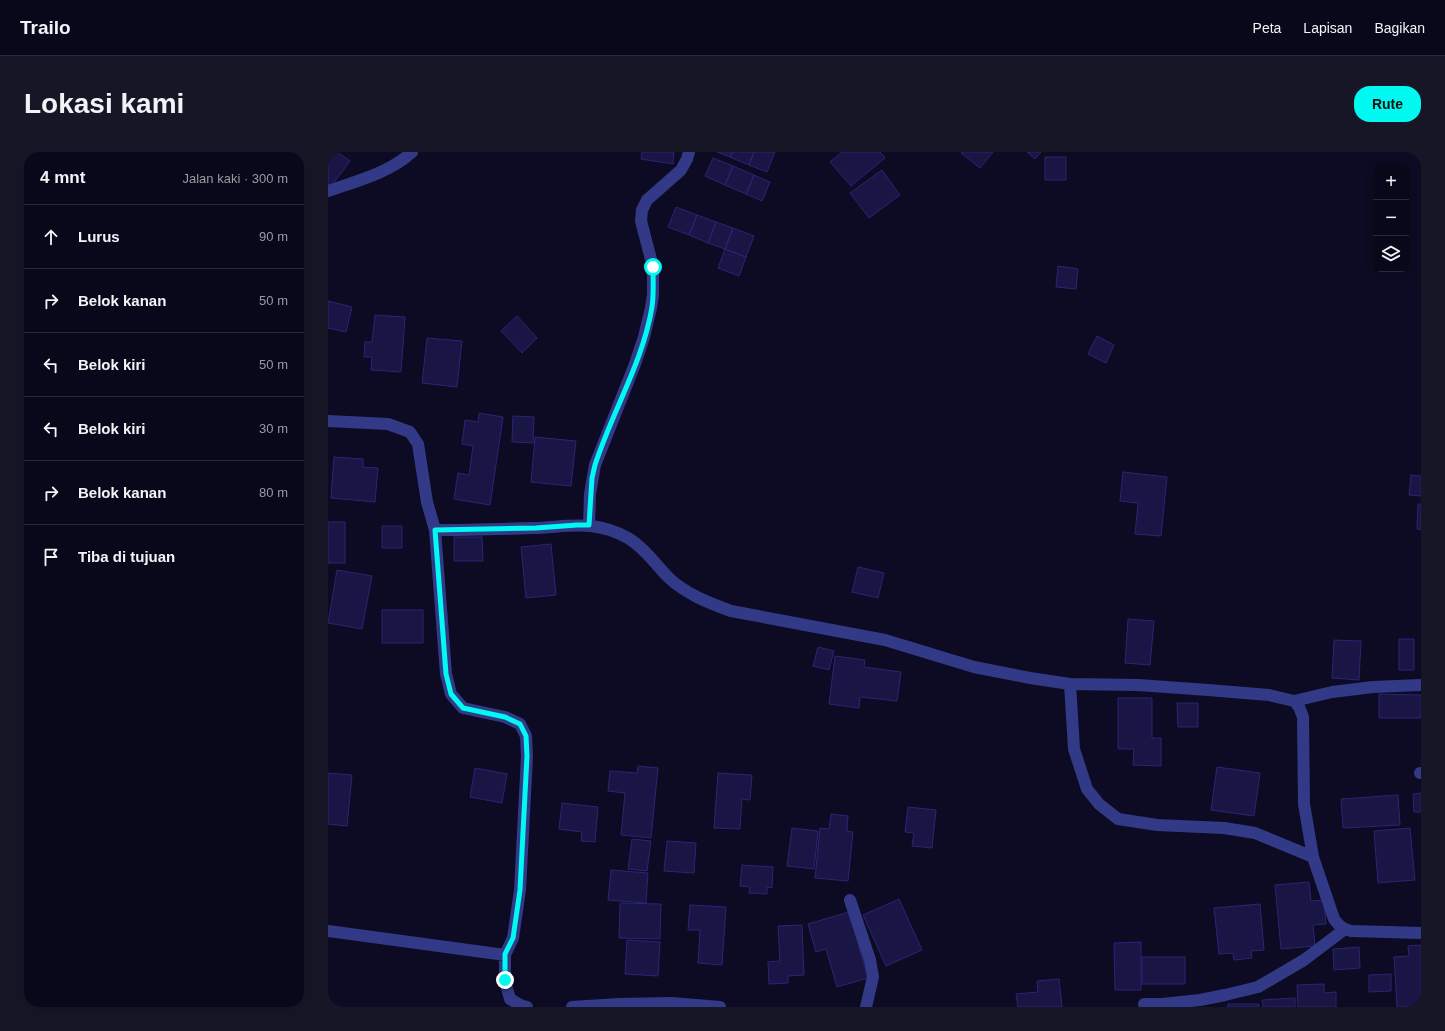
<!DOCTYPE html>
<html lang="id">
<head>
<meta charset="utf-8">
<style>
  body { margin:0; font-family:Helvetica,sans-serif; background:#171627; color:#f1f3f6 }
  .controls { position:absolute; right:12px; top:12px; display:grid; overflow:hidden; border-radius:8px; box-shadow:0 2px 10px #0003 }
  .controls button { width:36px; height:36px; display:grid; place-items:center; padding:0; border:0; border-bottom:1px solid #292939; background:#09081a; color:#f1f3f6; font:20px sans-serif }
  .stop { position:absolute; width:12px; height:12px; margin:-9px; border:3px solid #00f9f0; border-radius:50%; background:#fff }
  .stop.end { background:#00f9f0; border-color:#fff; box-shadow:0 1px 4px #0008 }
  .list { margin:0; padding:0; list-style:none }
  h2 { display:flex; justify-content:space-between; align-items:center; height:52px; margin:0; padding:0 16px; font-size:17px }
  h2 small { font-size:13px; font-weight:400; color:#999aa2 }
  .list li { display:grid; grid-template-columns:26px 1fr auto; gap:12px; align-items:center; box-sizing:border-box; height:64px; padding:0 16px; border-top:1px solid #292939 }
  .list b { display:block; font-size:15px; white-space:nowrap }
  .list em { font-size:13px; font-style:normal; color:#999aa2 }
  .icon { flex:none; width:22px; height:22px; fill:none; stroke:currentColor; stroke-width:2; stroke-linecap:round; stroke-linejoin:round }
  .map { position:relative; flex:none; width:1093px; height:855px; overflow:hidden; border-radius:16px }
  header { display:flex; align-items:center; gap:24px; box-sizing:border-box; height:56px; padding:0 20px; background:#09081a; border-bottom:1px solid #292939 }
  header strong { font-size:19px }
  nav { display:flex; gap:22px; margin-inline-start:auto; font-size:14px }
  .intro { display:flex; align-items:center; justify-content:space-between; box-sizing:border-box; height:96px; padding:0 24px }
  h1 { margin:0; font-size:28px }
  .button { padding:10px 18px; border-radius:16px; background:#00f9f0; color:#111; font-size:14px; font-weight:700 }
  main { display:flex; gap:24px; padding:0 24px }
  aside { flex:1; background:#09081a; border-radius:16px; box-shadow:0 2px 10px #0003 }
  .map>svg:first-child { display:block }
  .building { fill:#191646; stroke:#2a2574 }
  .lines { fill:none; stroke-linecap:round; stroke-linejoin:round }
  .street { stroke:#323a87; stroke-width:12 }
  .route { stroke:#00f9f0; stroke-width:5 }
</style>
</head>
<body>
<header>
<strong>Trailo</strong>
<nav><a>Peta</a><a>Lapisan</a><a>Bagikan</a></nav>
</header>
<div class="intro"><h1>Lokasi kami</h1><a class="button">Rute</a></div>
<main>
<aside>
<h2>4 mnt<small>Jalan kaki · 300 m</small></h2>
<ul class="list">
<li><svg class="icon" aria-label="ahead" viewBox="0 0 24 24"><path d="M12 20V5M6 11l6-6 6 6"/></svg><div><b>Lurus</b></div><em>90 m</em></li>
<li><svg class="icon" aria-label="right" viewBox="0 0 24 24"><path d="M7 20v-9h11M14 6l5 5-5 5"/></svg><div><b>Belok kanan</b></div><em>50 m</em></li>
<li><svg class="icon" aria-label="left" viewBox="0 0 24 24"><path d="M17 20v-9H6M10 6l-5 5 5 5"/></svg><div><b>Belok kiri</b></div><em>50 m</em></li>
<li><svg class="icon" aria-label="left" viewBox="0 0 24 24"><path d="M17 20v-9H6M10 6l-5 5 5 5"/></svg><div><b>Belok kiri</b></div><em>30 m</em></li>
<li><svg class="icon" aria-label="right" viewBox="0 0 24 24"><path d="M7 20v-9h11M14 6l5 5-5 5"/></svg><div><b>Belok kanan</b></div><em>80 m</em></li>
<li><svg class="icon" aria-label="arrive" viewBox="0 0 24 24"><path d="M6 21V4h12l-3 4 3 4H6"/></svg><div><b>Tiba di tujuan</b></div></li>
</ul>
</aside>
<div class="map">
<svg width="1093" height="855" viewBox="0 0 1093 855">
  <rect width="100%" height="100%" fill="#0c0b23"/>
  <!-- building -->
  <path class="building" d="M0 0H9L22 9 2 36 0 35Z
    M314 0H346L345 12 313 7Z
    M389 0H405L402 5Z
    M405 0H426L421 13 402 5Z
    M426 0H447L439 20 421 13Z
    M514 0H552L557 6 523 34 502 10Z
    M634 0H665L652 16 633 1Z
    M699 0H713L707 7Z
    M717 5H738V28H717Z
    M385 6 405 14 397 33 377 24Z
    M405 14 426 23 418 42 397 33Z
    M554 18 572 43 541 66 522 41Z
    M426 23 442 30 434 49 418 42Z
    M348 55 369 63 361 83 340 75Z
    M369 63 388 70 380 91 361 83Z
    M388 70 405 76 397 97 380 91Z
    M405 76 426 84 418 105 397 97Z
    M397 97 418 105 411 124 390 116Z
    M730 114 750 117 748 137 728 135Z
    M0 149 24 155 18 180 0 176Z
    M47 163 77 165 73 220 43 218 44 205H36L37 190H44Z
    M189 164 209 186 194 201 173 179Z
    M769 184 786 193 778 211 760 202Z
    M99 186 134 189 129 235 94 231Z
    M151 261 175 265 162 353 126 347 130 321 141 323 145 294 134 292 137 268 150 270Z
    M185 264 206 265 205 291 184 290Z
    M207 285 248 289 243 334 203 330Z
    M6 305 35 307V315L50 316 47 350 3 346Z
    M795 320 839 325 833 384 807 382 810 351 792 349Z
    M1083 323 1093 324V344L1081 343Z
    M1090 352H1093V378L1089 377Z
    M0 370H17V411H0Z
    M54 374H74V396H54Z
    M126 385H154L155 409H126Z
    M223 392 228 443 198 446 193 395Z
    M530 415 556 421 550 446 524 440Z
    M9 418 44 424 34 477 0 471Z
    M54 458H95V491H54Z
    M800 467 826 469 822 513 797 511Z
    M1071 487H1086V518H1071Z
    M1006 488 1033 489 1031 528 1004 526Z
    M490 495 506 499 501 518 485 514Z
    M507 504 537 508 536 515 573 520 569 549 532 545 531 556 501 552Z
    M1051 542 1093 543V566H1051Z
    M790 546H824V586H833V614L805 613 806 597H790Z
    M849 551H870V575H850Z
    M310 614 330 616 323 686 293 683 297 641 280 639 282 619 309 621Z
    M889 615 932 621 926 664 883 658Z
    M147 616 179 622 174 651 142 645Z
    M0 621 24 623 19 674 0 672Z
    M390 621 424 623 422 648 414 647 412 677 386 676Z
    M1093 641V660H1086L1085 642Z
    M1070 643 1072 673 1015 676 1013 647Z
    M234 651 270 655 267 690 253 689 254 680 231 677Z
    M580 655 608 658 604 696 584 694 586 681 577 680Z
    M503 662 520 664 519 679 525 680 520 729 487 726 492 676 501 677Z
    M464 676 490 679 486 717 459 714Z
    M1082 676 1087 728 1050 731 1046 679Z
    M304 687 323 689 319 719 300 717Z
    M339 689 368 691 366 721 336 719Z
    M414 713 445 715 444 736 439 735V742L421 741 422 735 412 734Z
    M283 718 320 721 318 751 280 748Z
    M981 730 983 749 996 748 998 772 985 773 987 794 953 797 947 733Z
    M571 747 594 798 558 814 535 763Z
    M292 751 333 752 332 787 291 786Z
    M932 752 936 798 923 799 924 806 906 808 905 801 891 802 886 756Z
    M362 753 398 755 394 813 370 811 372 778H360Z
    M521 760 540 826 509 835 498 797 488 800 480 772Z
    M474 773 476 823 460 824V831L441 832 440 810 452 809 450 774Z
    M299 788 332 790 330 824 297 822Z
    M813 790V838H787L786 791Z
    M1093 793V855H1069L1066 805 1081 804 1080 794Z
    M1031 795 1032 816 1006 818 1005 797Z
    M814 805H857V832H814Z
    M1063 822V839L1041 840V823Z
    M731 827 734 855H690L688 842 710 840 709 829Z
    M996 832V841L1008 840V855H970L969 833Z
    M967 846V855H935L934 848Z
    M900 852H931V855H900Z"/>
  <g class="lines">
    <!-- street -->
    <path class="street" d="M0 39C29 29 61 21 84 0
      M0 269 60 272 82 280 90 292 99 350 107 378 118 522 123 542 135 556 177 565 192 572 198 584 199 604 192 738 185 786 177 803 0 779
      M261 373 262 342 267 313 307 212 316 185 323 156 325 143V115L313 69 314 58 319 48 353 18 359 7 361 0
      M107 378C139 378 172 377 204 376 241 375 265 367 300 386 317 396 327 412 341 426 358 442 381 451 403 459L557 488 646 515 702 526 742 532 810 533 880 538 941 543 966 549 1004 540 1045 535 1093 533
      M742 532 746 597 759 637 771 652 790 667 829 673 896 676 927 681 985 705
      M966 549 971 555 975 565 976 652 985 705 1006 767C1011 774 1015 777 1023 779L1093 781
      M1092 621H1093
      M522 748 542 808 545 825 538 855
      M177 803V829L182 847 194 854 199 855
      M816 852H834L872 848 897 843 930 835 976 808 1017 777
      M244 855 290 852 344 851 392 855"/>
  </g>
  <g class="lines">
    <!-- route -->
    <path class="route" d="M177 828V802L185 786 192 738 199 604 198 584 192 572 177 565 135 556 123 542 118 522 107 378 208 376 249 373H261L264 326 267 313C284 260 315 210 324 155 326 142 325 128 325 115"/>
  </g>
</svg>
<div class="controls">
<button>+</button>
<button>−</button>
<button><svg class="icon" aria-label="layers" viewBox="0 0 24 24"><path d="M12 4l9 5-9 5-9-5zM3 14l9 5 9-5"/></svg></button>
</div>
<div class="stop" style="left:325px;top:115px"></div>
<div class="stop end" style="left:177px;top:828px"></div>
</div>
</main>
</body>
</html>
